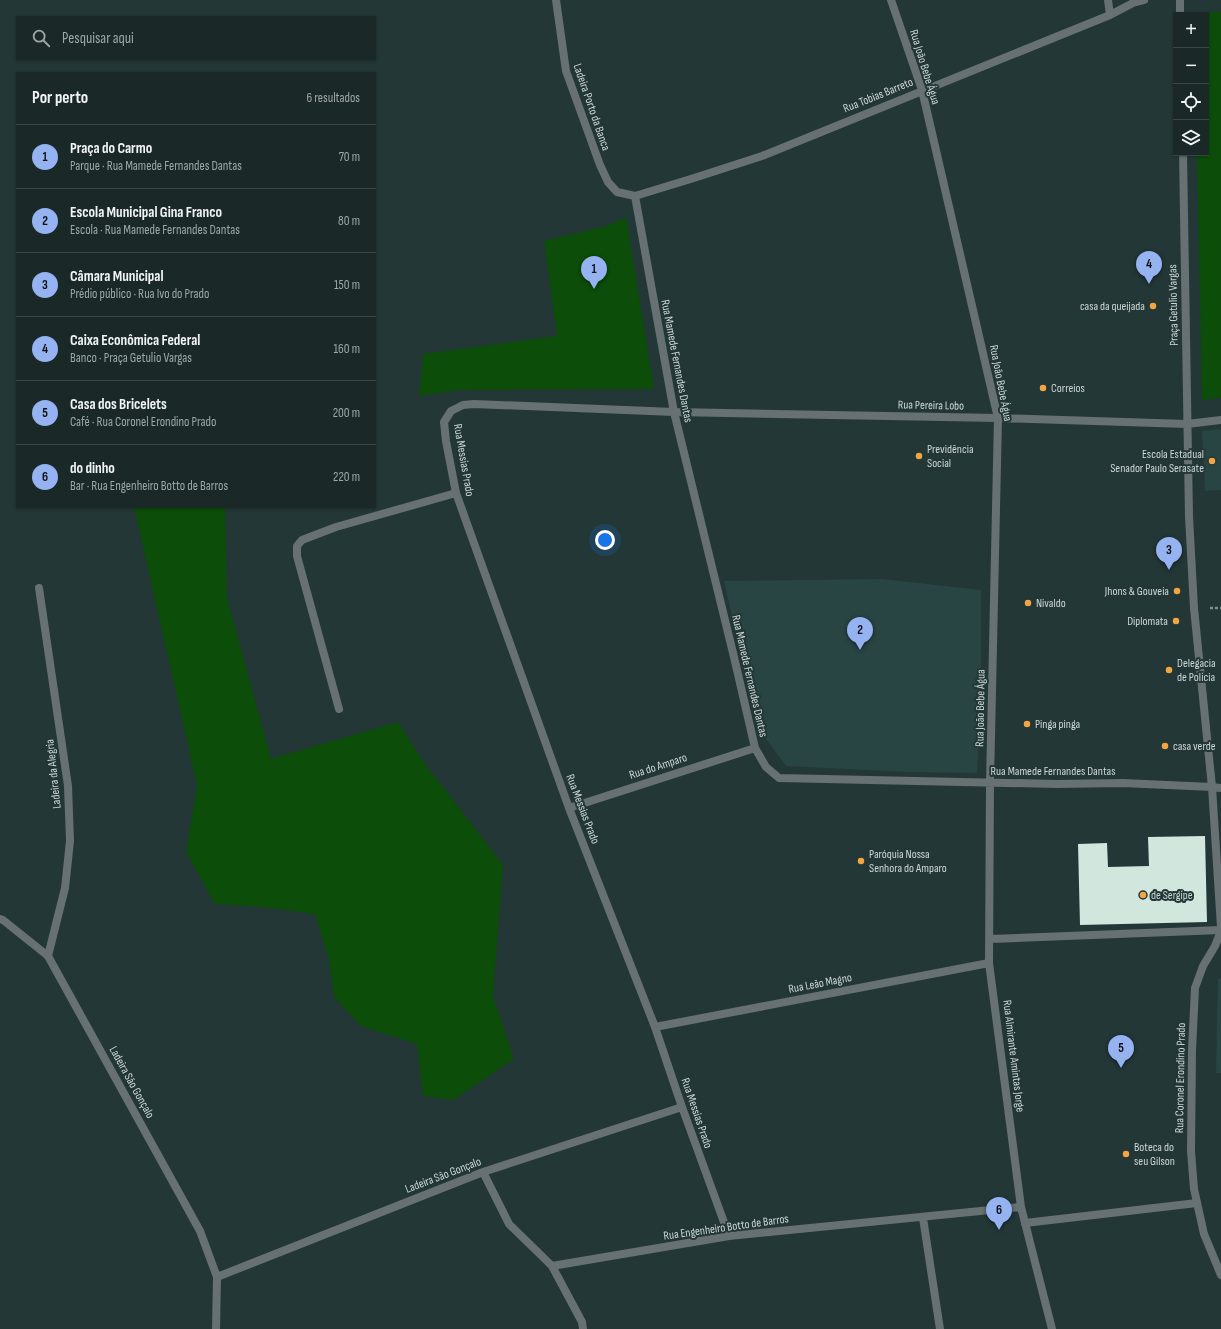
<!DOCTYPE html>
<html lang="pt">
<head>
<meta charset="utf-8">
<style>
  body { margin:0; font-family:"Sofia Sans Condensed",sans-serif; background:#233130; color:#f1f3f6 }
  .controls { position:absolute; right:12px; top:12px; display:grid; overflow:hidden; border-radius:0px; box-shadow:0 1px 3px #0004 }
  .controls button { width:36px; height:36px; display:grid; place-items:center; padding:0; border:0; border-bottom:1px solid #384545; background:#1a2928; color:#f1f3f6; font:20px sans-serif }
  .you { position:absolute; left:605px; top:540px; width:14px; height:14px; margin:-10px; border:3px solid #fff; border-radius:50%; background:#1a73e8; box-shadow:0 0 0 6px #1a73e833 }
  .badge { display:grid; place-items:center; width:26px; height:26px; border-radius:50%; background:#95b2f1; color:#111; font-size:13px; font-weight:700 }
  .pin { position:absolute; translate:-50% -33px; filter:drop-shadow(0 1px 2px #0008) }
  .pin::after { content:''; position:absolute; top:21px; width:14px; height:12px; background:inherit; clip-path:polygon(0 0,100% 0,50% 100%) }
  .list { margin:0; padding:0; list-style:none }
  h2 { display:flex; justify-content:space-between; align-items:center; height:52px; margin:0; padding:0 16px; font-size:17px }
  h2 small { font-size:13px; font-weight:400; color:#9fa6a8 }
  .list li { display:grid; grid-template-columns:26px 1fr auto; gap:12px; align-items:center; box-sizing:border-box; height:64px; padding:0 16px; border-top:1px solid #384545 }
  .list b { display:block; font-size:15px; white-space:nowrap }
  .list p { margin:0; font-size:13px; white-space:nowrap; color:#9fa6a8 }
  .list em { font-size:13px; font-style:normal; color:#9fa6a8 }
  .icon { flex:none; width:22px; height:22px; fill:none; stroke:currentColor; stroke-width:2; stroke-linecap:round; stroke-linejoin:round }
  .map { position:relative; flex:none; width:1221px; height:1329px; overflow:hidden }
  .search { position:absolute; background:#1a2928; box-shadow:0 1px 3px #0004; left:16px; top:16px; width:360px; height:44px; display:flex; align-items:center; gap:10px; box-sizing:border-box; padding:0 14px; border-radius:0px; color:#9fa6a8; font-size:15px }
  .panel { position:absolute; background:#1a2928; box-shadow:0 1px 3px #0004; left:16px; top:72px; width:360px; height:436px; border-radius:0px }
  .map>svg:first-child { display:block }
  .built { fill:#284443 }
  .green { fill:#0c4d09 }
  .building { fill:#d1e6dd }
  .lines { fill:none; stroke-linecap:round; stroke-linejoin:round }
  .path { stroke:#7f8e8d; stroke-width:2.5; stroke-dasharray:3 2; stroke-linecap:butt }
  .service { stroke:#677072; stroke-width:8 }
  .minor { stroke:#677072; stroke-width:8 }
  .tertiary { stroke:#677072; stroke-width:8 }
  .poi-dot { fill:#f3a443; stroke:#233736; stroke-width:1.5 }
  .labels { text-anchor:middle; stroke-width:4; stroke-linejoin:round; paint-order:stroke }
  .street-label { font-size:12px; fill:#cbd6d5; stroke:#233736 }
  .poi-label { font-size:12px; fill:#cbd6d5; stroke:#233736; text-anchor:start }
</style>
</head>
<body>
<div class="map">
<svg width="1221" height="1329" viewBox="0 0 1221 1329">
  <rect width="100%" height="100%" fill="#233736"/>
  <!-- built -->
  <path class="built" d="M1221 429V490L1205 491 1202 431Z
    M882 579 981 590V714L977 773 907 772 786 766 766 739 753 709 724 581Z
    M1221 978V1073H1216L1218 979Z"/>
  <!-- green -->
  <path class="green" d="M1195 12H1221V398L1202 400 1197 153H1206V15H1195Z
    M626 217 654 389 460 390 419 396 423 354 557 336 544 241 607 226Z
    M134 507H225L227 598 271 759 398 722 425 764 503 865 493 996 514 1059 453 1100 423 1096 417 1044 361 1026 334 997 329 960 315 914 262 907 215 904 186 852 197 785Z"/>
  <!-- building -->
  <path class="building" d="M1205 836 1207 922 1080 925 1078 844 1107 843 1108 867 1149 866 1148 837Z"/>
  <g class="lines">
    <!-- path -->
    <path class="path" d="M1210 608H1221"/>
    <!-- service -->
    <path class="service" d="M1025 1223 1197 1203"/>
    <!-- minor -->
    <path class="minor" d="M556 0 566 71 600 165 608 182 617 192 635 196 694 178 762 156 1110 15 1133 3 1144 0
      M891 0 922 90 998 418 990 782 989 963 1021 1207 1052 1329
      M1108 0 1110 15
      M1180 0V15
      M635 196 674 412 734 657 755 748 766 767 779 778 1057 784 1123 783 1212 787 1194 608 1189 517 1183 153
      M39 588 68 786 70 841 65 888 48 956
      M339 709 297 556V546L302 540 336 527 456 493
      M569 808 755 748
      M0 919 3 920 48 956 200 1231 217 1277 216 1329
      M990 939 1221 930
      M655 1027 989 963
      M483 1172 509 1224 552 1266 729 1236 1021 1207
      M923 1218 940 1329
      M729 1236 682 1107 655 1027 569 808 456 493 446 441 444 422 451 411 463 405 474 404 674 412 998 418 1187 424 1221 420
      M552 1266 582 1322 583 1329
      M217 1277 483 1172 682 1107"/>
    <!-- tertiary -->
    <path class="tertiary" d="M1221 788 1212 787 1221 927
      M1221 931 1215 946 1203 966 1195 988 1192 1050 1191 1151 1194 1189 1204 1234 1221 1275"/>
  </g>
  <!-- markers -->
  <g class="poi-dot">
    <circle cx="1153" cy="306" r="4"/>
    <circle cx="1043" cy="388" r="4"/>
    <circle cx="919" cy="456" r="4"/>
    <circle cx="1212" cy="461" r="4"/>
    <circle cx="1177" cy="591" r="4"/>
    <circle cx="1028" cy="603" r="4"/>
    <circle cx="1176" cy="621" r="4"/>
    <circle cx="1169" cy="670" r="4"/>
    <circle cx="1027" cy="724" r="4"/>
    <circle cx="1165" cy="746" r="4"/>
    <circle cx="861" cy="861" r="4"/>
    <circle cx="1143" cy="895" r="4"/>
    <circle cx="1126" cy="1154" r="4"/>
  </g>
  <g class="labels">
    <!-- street labels -->
    <g class="street-label">
      <text transform="translate(925 67) rotate(73)" y="4">Rua João Bebe Água</text>
      <text transform="translate(878 95) rotate(-22)" y="4">Rua Tobias Barreto</text>
      <text transform="translate(592 107) rotate(71)" y="4">Ladeira Porto da Banca</text>
      <text transform="translate(1173 305) rotate(-91)" y="4">Praça Getulio Vargas</text>
      <text transform="translate(677 361) rotate(79)" y="4">Rua Mamede Fernandes Dantas</text>
      <text transform="translate(1001 383) rotate(79)" y="4">Rua João Bebe Água</text>
      <text transform="translate(931 405) rotate(1)" y="4">Rua Pereira Lobo</text>
      <text transform="translate(464 460) rotate(80)" y="4">Rua Messias Prado</text>
      <text transform="translate(750 676) rotate(77)" y="4">Rua Mamede Fernandes Dantas</text>
      <text transform="translate(980 708) rotate(-89)" y="4">Rua João Bebe Água</text>
      <text transform="translate(658 766) rotate(-18)" y="4">Rua do Amparo</text>
      <text x="1053" y="775">Rua Mamede Fernandes Dantas</text>
      <text transform="translate(53 774) rotate(-96)" y="4">Ladeira da Alegria</text>
      <text transform="translate(583 809) rotate(69)" y="4">Rua Messias Prado</text>
      <text transform="translate(820 983) rotate(-11)" y="4">Rua Leão Magno</text>
      <text transform="translate(1014 1056) rotate(83)" y="4">Rua Almirante Amintas Jorge</text>
      <text transform="translate(1180 1078) rotate(-89)" y="4">Rua Coronel Erondino Prado</text>
      <text transform="translate(132 1082) rotate(61)" y="4">Ladeira São Gonçalo</text>
      <text transform="translate(697 1113) rotate(71)" y="4">Rua Messias Prado</text>
      <text transform="translate(443 1175) rotate(-21)" y="4">Ladeira São Gonçalo</text>
      <text transform="translate(726 1227) rotate(-8)" y="4">Rua Engenheiro Botto de Barros</text>
    </g>
    <!-- poi labels -->
    <g class="poi-label">
      <text x="1145" y="310" text-anchor="end">casa da queijada</text>
      <text x="1051" y="392">Correios</text>
      <text x="927" y="453">Previdência<tspan x="927" dy="14">Social</tspan></text>
      <text x="1204" y="458" text-anchor="end">Escola Estadual<tspan x="1204" dy="14">Senador Paulo Serasate</tspan></text>
      <text x="1169" y="595" text-anchor="end">Jhons &amp; Gouveia</text>
      <text x="1036" y="607">Nivaldo</text>
      <text x="1168" y="625" text-anchor="end">Diplomata</text>
      <text x="1177" y="667">Delegacia<tspan x="1177" dy="14">de Policia</tspan></text>
      <text x="1035" y="728">Pinga pinga</text>
      <text x="1173" y="750">casa verde</text>
      <text x="869" y="858">Paróquia Nossa<tspan x="869" dy="14">Senhora do Amparo</tspan></text>
      <text x="1151" y="899">de Sergipe</text>
      <text x="1134" y="1151">Boteca do<tspan x="1134" dy="14">seu Gilson</tspan></text>
    </g>
  </g>
</svg>
<div class="controls">
<button>+</button>
<button>−</button>
<button><svg class="icon" aria-label="locate" viewBox="0 0 24 24"><circle cx="12" cy="12" r="6"/><path d="M12 2v4M12 18v4M2 12h4M18 12h4"/></svg></button>
<button><svg class="icon" aria-label="layers" viewBox="0 0 24 24"><path d="M12 4l9 5-9 5-9-5zM3 14l9 5 9-5"/></svg></button>
</div>
<div class="you"></div>
<div class="pin badge" style="left:594px;top:289px">1</div>
<div class="pin badge" style="left:860px;top:650px">2</div>
<div class="pin badge" style="left:1169px;top:570px">3</div>
<div class="pin badge" style="left:1149px;top:284px">4</div>
<div class="pin badge" style="left:1121px;top:1068px">5</div>
<div class="pin badge" style="left:999px;top:1230px">6</div>
<div class="search"><svg class="icon" aria-label="search" viewBox="0 0 24 24"><circle cx="10" cy="10" r="6"/><path d="M15 15l6 6"/></svg>Pesquisar aqui</div>
<section class="panel">
<h2>Por perto<small>6 resultados</small></h2>
<ul class="list">
<li><span class="badge">1</span><div><b>Praça do Carmo</b><p>Parque · Rua Mamede Fernandes Dantas</p></div><em>70 m</em></li>
<li><span class="badge">2</span><div><b>Escola Municipal Gina Franco</b><p>Escola · Rua Mamede Fernandes Dantas</p></div><em>80 m</em></li>
<li><span class="badge">3</span><div><b>Câmara Municipal</b><p>Prédio público · Rua Ivo do Prado</p></div><em>150 m</em></li>
<li><span class="badge">4</span><div><b>Caixa Econômica Federal</b><p>Banco · Praça Getulio Vargas</p></div><em>160 m</em></li>
<li><span class="badge">5</span><div><b>Casa dos Bricelets</b><p>Café · Rua Coronel Erondino Prado</p></div><em>200 m</em></li>
<li><span class="badge">6</span><div><b>do dinho</b><p>Bar · Rua Engenheiro Botto de Barros</p></div><em>220 m</em></li>
</ul>
</section>
</div>
</body>
</html>
